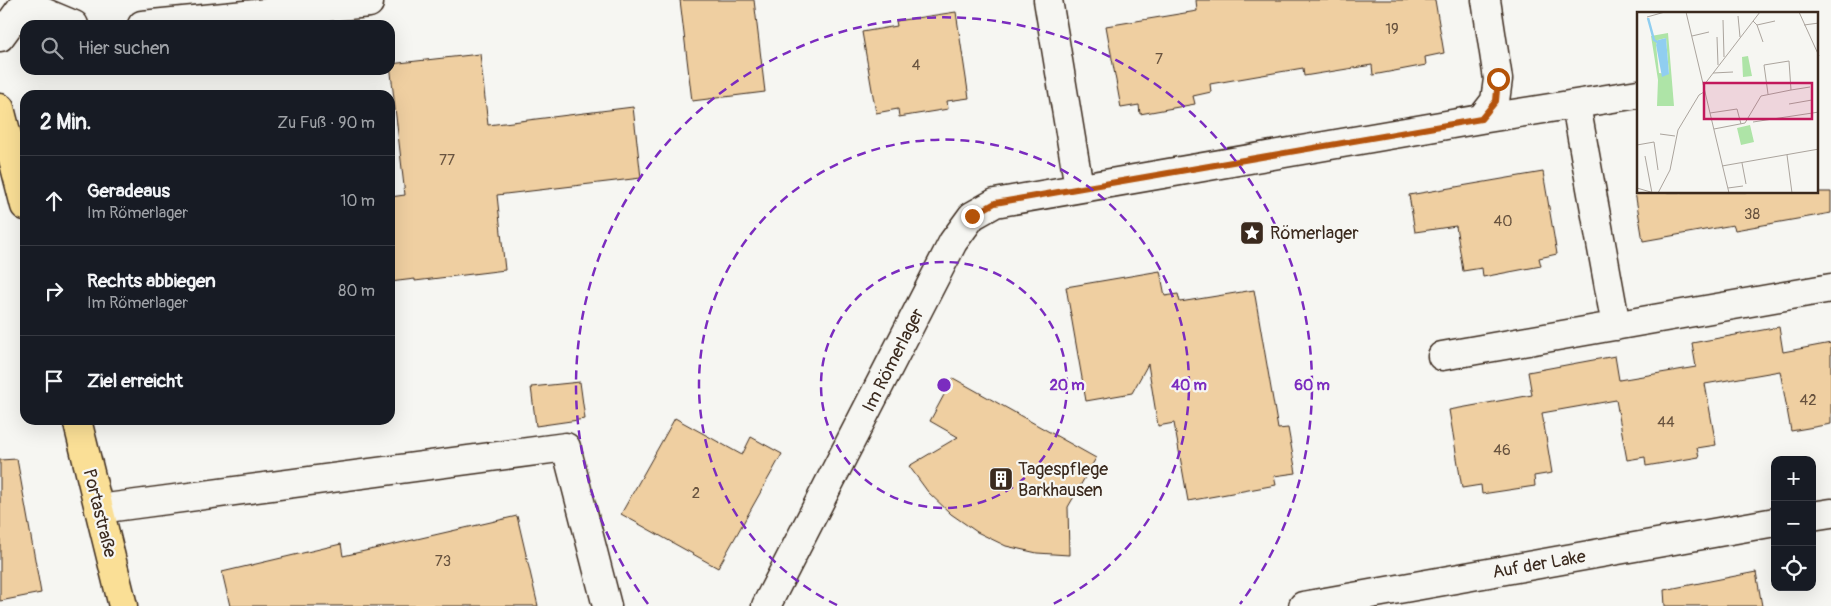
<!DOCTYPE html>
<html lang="de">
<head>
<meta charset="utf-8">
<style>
  body { margin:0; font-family:Pangolin,sans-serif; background:#20242c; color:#f1f3f6 }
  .controls { position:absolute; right:15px; bottom:15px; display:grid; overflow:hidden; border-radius:10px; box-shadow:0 5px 20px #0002 }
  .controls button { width:45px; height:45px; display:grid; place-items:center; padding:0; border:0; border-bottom:1px solid #363941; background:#171b24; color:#f1f3f6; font:25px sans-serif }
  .stop { position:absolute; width:15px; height:15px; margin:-11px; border:4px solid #b45309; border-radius:50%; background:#fff }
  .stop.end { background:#b45309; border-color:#fff; box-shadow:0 1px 5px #0008 }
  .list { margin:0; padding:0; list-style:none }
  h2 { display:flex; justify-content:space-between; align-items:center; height:65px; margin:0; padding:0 20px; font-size:21px }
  h2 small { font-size:16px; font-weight:400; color:#9ea1a6 }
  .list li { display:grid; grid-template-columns:32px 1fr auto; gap:15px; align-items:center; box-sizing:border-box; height:90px; padding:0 20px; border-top:1px solid #363941 }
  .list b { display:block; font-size:19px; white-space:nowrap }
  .list p { margin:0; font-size:16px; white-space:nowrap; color:#9ea1a6 }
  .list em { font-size:16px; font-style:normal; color:#9ea1a6 }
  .icon { flex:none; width:28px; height:28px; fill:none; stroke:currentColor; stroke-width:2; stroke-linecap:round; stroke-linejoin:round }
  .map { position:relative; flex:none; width:1831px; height:606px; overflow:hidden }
  .search { position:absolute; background:#171b24; box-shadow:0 5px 20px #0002; left:20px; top:20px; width:375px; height:55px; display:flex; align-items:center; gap:12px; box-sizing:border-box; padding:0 18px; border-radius:15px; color:#9ea1a6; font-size:19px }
  .panel { position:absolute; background:#171b24; box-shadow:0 5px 20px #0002; left:20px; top:90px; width:375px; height:335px; border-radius:15px }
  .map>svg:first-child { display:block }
  .building { fill:#efcfa1; stroke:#3b2a1e }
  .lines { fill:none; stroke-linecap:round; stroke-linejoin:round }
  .minor-casing { stroke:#3b2a1e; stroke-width:31 }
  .major-casing { stroke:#3b2a1e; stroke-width:31 }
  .minor { stroke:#f6f6f2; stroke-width:28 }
  .major { stroke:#fadf96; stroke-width:28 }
  .route { stroke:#b45309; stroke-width:6 }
  .ring { fill:none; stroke:#7b2cbf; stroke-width:2.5; stroke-dasharray:9 6 }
  .labels { text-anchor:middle; stroke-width:4.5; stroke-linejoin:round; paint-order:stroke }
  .number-label { font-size:15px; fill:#68533f }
  .poi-label { font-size:18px; fill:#3b2a1e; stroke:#f6f6f2; text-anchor:start }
  .street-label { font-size:18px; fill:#3b2a1e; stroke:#f6f6f2 }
  .inset-river { fill:none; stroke:#90cef0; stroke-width:2.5 }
  .inset-road { fill:none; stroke:#aba49d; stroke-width:1 }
  .view { fill:#c2185b; fill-opacity:0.15; stroke:#c2185b; stroke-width:2.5 }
  .inset-edge { fill:none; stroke:#3b2a1e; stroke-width:2.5 }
  .centre { fill:#7b2cbf; stroke:#f6f6f2; stroke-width:2.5 }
  .ring-label { font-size:15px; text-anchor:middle; font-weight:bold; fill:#7b2cbf; stroke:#f6f6f2; stroke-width:4.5; stroke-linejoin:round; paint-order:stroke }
</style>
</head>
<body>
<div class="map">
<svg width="1831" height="606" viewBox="0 0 1831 606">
  <rect width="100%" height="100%" fill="#f6f6f2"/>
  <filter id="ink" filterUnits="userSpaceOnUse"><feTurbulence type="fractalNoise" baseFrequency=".02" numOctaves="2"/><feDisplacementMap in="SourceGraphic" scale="10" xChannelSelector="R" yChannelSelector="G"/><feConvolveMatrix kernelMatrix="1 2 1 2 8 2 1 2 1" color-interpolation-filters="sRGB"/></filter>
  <g filter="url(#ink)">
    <!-- building -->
    <path class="building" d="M680 0H754L765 92 692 101Z
      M1196 0H1435L1444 53 1425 57 1426 65 1373 75 1372 65 1304 76 1303 68 1210 84 1211 92 1193 96 1195 104 1140 114 1139 105 1121 108 1106 26 1197 11Z
      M956 12 969 98 947 101 948 109 899 117 898 109 876 113 862 32 897 26 896 21Z
      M480 54 488 125 633 107 641 178 497 195 505 270 415 281V279L390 282V197L405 195 390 64Z
      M1543 172 1557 254 1539 258 1541 266 1483 277 1482 268 1463 271 1456 226 1415 232 1409 195Z
      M1635 192H1831V213L1735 230 1733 225 1643 241Z
      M1160 271 1165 296 1178 294 1180 302 1254 290 1278 429 1288 428 1296 473 1274 476 1276 485 1188 501 1174 423 1158 426 1148 364 1132 393 1086 401 1066 287Z
      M1779 327 1783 352 1831 343V424L1791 431 1780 371 1705 384 1716 445 1697 448 1699 457 1646 466 1645 457 1627 460 1616 400 1542 413 1552 473 1534 476 1535 486 1482 494 1481 485 1462 488 1449 410 1532 395 1528 372 1615 356 1619 380 1696 367 1692 343Z
      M953 378 1096 458 1068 507 1069 555 1037 553 1006 546 977 532 951 514 928 492 909 466 958 437 930 421Z
      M580 382 585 419 536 426 531 387Z
      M675 418 742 455 751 437 782 454 718 568 621 514Z
      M17 459 41 593 0 601V460Z
      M517 516 538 606H230L222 572 341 544 343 556Z
      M1756 572 1762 606H1665L1664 590Z"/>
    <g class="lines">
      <defs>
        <path id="minor" d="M1048 0 1079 187
          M24 4 74 25
          M142 25 369 3
          M0 37 27 0
          M1576 105 1616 326
          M1481 119 1638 94
          M1442 356 1831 288
          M99 509 566 447 607 606
          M1812 516 1831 513
          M766 606 953 242 972 216 995 203 1481 119 1495 101 1498 79 1486 0
          M1303 606 1775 522"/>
        <path id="major" d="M0 108 25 206
          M77 420 123 606"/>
      </defs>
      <!-- minor casing -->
      <use href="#minor" class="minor-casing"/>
      <!-- major casing -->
      <use href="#major" class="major-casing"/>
      <!-- minor -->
      <use href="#minor" class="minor"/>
      <!-- major -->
      <use href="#major" class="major"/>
    </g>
  </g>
  <g class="lines" filter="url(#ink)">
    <!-- route -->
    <path class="route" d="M972 216 995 203 1481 119 1496 101 1498 79"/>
  </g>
  <!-- distance rings -->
  <g class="ring">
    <circle cx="944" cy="385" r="123"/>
    <path d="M837 605A245 245 0 1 1 1051 605"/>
    <path d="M648 604A368 368 0 1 1 1240 604"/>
  </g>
  <!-- icons -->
  <defs>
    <symbol id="sight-square" viewBox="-11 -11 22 22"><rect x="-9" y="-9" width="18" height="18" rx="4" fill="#3b2a1e" stroke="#f6f6f2"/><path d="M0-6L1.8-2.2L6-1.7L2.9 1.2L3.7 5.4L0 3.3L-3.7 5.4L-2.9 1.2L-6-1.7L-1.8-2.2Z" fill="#fff"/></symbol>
    <symbol id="building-square" viewBox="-11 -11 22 22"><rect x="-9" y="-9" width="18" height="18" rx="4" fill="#3b2a1e" stroke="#f6f6f2"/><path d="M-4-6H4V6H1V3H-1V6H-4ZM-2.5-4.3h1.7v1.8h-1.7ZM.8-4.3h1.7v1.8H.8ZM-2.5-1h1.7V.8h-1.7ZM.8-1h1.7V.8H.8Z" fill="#fff"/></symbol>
  </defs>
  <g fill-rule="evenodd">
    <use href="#sight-square" x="1238" y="219" width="28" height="28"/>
    <use href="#building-square" x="987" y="465" width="28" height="28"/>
  </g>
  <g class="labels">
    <!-- number labels -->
    <g class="number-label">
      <text x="1392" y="34">19</text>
      <text x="1159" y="64">7</text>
      <text x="916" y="70">4</text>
      <text x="447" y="165">77</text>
      <text x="1752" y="219">38</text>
      <text x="1503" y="226">40</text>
      <text x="1808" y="405">42</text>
      <text x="1666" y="427">44</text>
      <text x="1502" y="455">46</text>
      <text x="696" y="498">2</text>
      <text x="443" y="566">73</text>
    </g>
    <!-- poi labels -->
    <g class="poi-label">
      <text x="1270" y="239">Römerlager</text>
      <text x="1018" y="475">Tagespflege<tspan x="1018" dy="21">Barkhausen</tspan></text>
    </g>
    <!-- street labels -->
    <g class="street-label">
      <text transform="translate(893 360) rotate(-63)" y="6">Im Römerlager</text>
      <text transform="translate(100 513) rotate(76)" y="6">Portastraße</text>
      <text transform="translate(1539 564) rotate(-10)" y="6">Auf der Lake</text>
    </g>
  </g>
  <!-- overview -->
  <g transform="translate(1637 12)">
    <rect width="181" height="181" fill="#f6f6f2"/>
    <path d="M31 21 37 94H20L21 68 14 24ZM29 26 32 62 22 61 19 33 21 28ZM111 44 115 64 106 65 105 45ZM113 113 117 130 104 133 100 116Z" fill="#aee4a7" fill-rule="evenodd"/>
    <path d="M29 26 32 62 25 65 19 33 21 28Z" fill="#90cef0"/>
    <path class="inset-river" d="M11 6 17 28 22 31"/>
    <path class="inset-road" d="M49 0 92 181M162 0 182 44M101 4 103 25M10 5 28 0M86 8 87 45M116 9 120 13 138 9M120 13 126 30M167 13 182 11M55 24 72 20M80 25 81 53M76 61 96 60M68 71H89M67 73 123 0M154 78 173 75M152 92 175 88M73 101 100 97 104 112M116 110 182 100M77 117 108 111 124 84 154 78 152 49 127 53 131 82M23 122 38 124M0 133 17 130 21 158M150 143 155 181M8 144 15 181M105 151 109 172M85 154 182 137M0 176 17 181M91 176 106 174M21 181 33 158 41 118 62 83 67 80"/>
    <path class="view" d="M67 71H175V107H67Z"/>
    <rect width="181" height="181" class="inset-edge"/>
  </g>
  <circle cx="944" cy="385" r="8" class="centre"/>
  <g class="ring-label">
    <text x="1067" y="390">20 m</text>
    <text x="1189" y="390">40 m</text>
    <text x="1312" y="390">60 m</text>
  </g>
</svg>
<div class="controls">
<button>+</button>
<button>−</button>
<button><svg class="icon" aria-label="locate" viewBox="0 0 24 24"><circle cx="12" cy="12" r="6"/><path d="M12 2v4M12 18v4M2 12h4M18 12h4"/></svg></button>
</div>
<div class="stop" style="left:1498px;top:79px"></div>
<div class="stop end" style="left:972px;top:216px"></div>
<div class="search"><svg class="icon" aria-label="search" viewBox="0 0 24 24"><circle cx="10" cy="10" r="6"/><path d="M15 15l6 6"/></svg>Hier suchen</div>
<section class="panel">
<h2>2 Min.<small>Zu Fuß · 90 m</small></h2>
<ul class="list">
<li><svg class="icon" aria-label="ahead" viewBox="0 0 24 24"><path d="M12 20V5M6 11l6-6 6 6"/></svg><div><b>Geradeaus</b><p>Im Römerlager</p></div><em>10 m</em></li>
<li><svg class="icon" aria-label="right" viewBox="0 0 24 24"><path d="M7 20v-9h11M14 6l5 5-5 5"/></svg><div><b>Rechts abbiegen</b><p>Im Römerlager</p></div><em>80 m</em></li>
<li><svg class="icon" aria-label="arrive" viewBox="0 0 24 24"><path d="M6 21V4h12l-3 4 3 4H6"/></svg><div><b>Ziel erreicht</b></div></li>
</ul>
</section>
</div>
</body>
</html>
